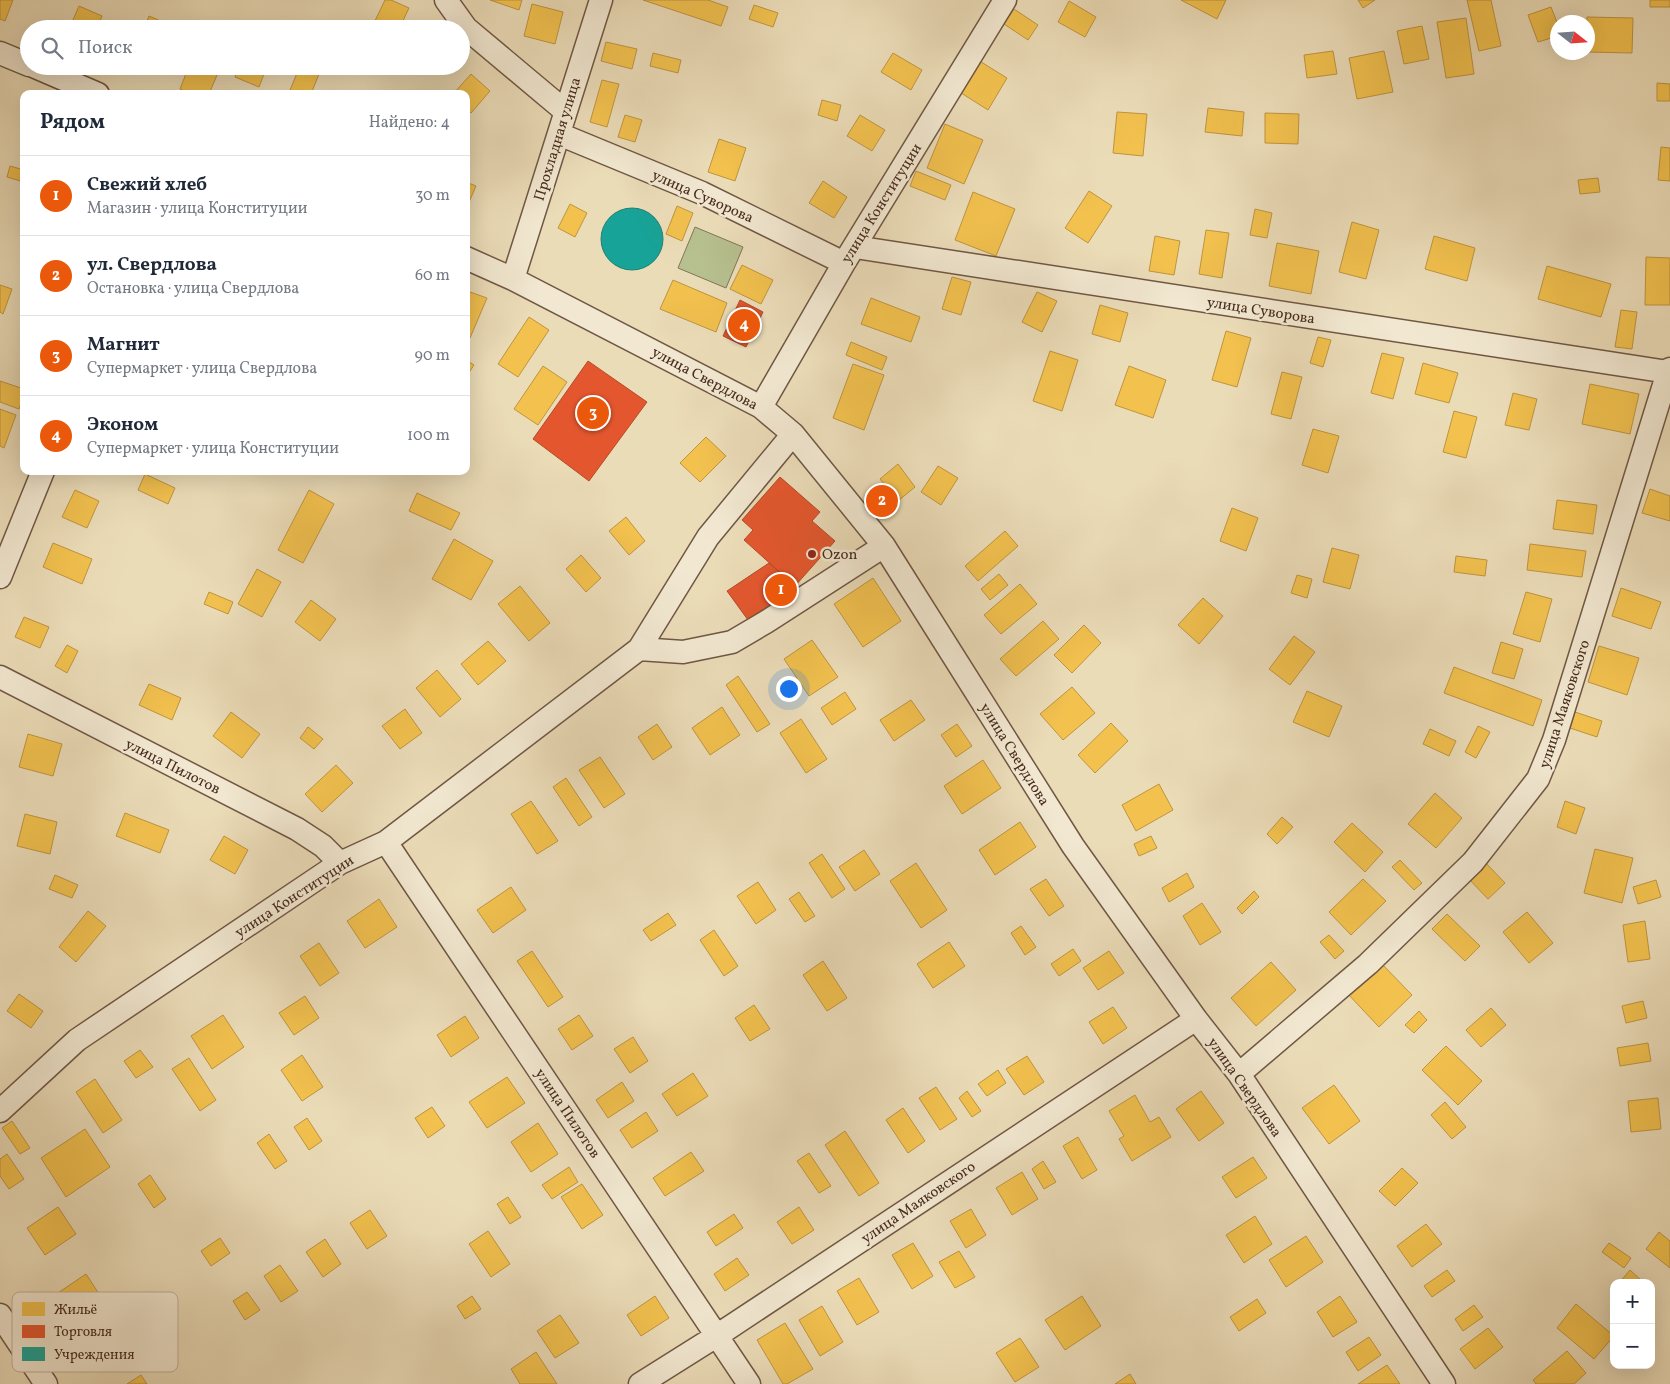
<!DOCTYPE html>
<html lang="ru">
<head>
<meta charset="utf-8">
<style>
  body { margin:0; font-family:Vollkorn,serif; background:#f2f2f3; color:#1f2937 }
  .controls { position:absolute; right:15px; bottom:15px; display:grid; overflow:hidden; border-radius:10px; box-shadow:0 5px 20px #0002 }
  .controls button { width:45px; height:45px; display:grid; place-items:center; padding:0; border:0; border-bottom:1px solid #e0e1e3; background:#fff; color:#1f2937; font:25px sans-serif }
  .compass { position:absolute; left:1550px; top:15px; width:45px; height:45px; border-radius:50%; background:#fff; box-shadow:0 5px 20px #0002; rotate:107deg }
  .you { position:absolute; left:788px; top:688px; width:18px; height:18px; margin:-12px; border:4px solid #fff; border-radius:50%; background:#1a73e8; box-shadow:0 0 0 8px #1a73e833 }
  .badge { display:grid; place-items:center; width:32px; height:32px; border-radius:50%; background:#ea580c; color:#fff; font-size:16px; font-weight:700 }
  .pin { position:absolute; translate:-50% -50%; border:2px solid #fff; box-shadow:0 1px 5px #0006 }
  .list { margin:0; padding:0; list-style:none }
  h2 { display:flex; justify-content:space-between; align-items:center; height:65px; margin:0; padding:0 20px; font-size:21px }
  h2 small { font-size:16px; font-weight:400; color:#747a83 }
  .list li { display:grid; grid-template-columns:32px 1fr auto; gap:15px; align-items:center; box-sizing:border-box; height:80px; padding:0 20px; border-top:1px solid #e0e1e3 }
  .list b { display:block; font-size:19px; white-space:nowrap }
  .list p { margin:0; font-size:16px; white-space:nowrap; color:#747a83 }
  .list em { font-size:16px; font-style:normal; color:#747a83 }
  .icon { flex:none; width:28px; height:28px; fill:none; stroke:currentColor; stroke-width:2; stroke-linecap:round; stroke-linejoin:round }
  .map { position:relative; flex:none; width:1670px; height:1384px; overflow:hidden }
  .search { position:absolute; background:#fff; box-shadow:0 5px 20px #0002; left:20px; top:20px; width:450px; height:55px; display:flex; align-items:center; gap:12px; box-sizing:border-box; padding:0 18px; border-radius:28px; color:#747a83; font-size:19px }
  .panel { position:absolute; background:#fff; box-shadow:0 5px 20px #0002; left:20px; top:90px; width:450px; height:385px; border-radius:10px }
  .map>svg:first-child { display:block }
  .green { fill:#b7c08f; stroke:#7f7656 }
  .homes { fill:#f2c14e; stroke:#bf9440 }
  .shops { fill:#e4572e; stroke:#b54a29 }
  .public { fill:#17a398; stroke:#257f73 }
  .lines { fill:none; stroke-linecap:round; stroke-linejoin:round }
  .minor-casing { stroke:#705744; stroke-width:25 }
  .minor { stroke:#f2e8d1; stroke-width:22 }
  .poi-dot { fill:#8f2418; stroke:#f2e8d1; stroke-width:2 }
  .labels { text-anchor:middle; stroke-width:5; stroke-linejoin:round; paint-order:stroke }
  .street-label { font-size:15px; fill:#472b1e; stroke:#f2e8d1 }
  .poi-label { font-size:15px; fill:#472b1e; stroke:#f2e8d1; text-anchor:start }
  .key { fill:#f2e8d1; stroke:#bfaf9b; stroke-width:1 }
  .key-label { font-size:14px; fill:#472b1e }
</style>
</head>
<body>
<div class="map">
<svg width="1670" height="1384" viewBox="0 0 1670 1384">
  <rect width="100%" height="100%" fill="#ebdcb8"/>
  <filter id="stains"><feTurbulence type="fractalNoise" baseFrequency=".004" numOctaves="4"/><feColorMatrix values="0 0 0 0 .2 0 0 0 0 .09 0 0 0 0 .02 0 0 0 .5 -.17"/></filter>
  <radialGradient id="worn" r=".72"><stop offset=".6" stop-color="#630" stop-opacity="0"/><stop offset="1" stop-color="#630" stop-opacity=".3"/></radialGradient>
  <!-- green -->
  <path class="green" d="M695 227 743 247 726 288 678 268Z"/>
  <!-- homes -->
  <path class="homes" d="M0 0H13L5 21 0 19Z
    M385 0H391L409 8 399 29H371Z
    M490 0H522L519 10Z
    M643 0H708L728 7 721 26Z
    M1181 0H1226L1217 19Z
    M1358 0H1375L1363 8Z
    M1467 0H1491L1501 46 1479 51Z
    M1650 0H1670V7H1650Z
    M1069 1 1096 17 1085 37 1058 22Z
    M532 4 563 12 555 44 524 36Z
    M754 5 778 13 773 27 749 19Z
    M79 6 102 16 97 29H69Z
    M1551 7 1558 25V36L1538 42 1528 15Z
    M1014 9 1038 25 1028 40 1004 24Z
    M149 16 179 29H144Z
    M1587 17 1633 18 1632 53 1588 52Z
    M1466 18 1474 74 1446 78 1437 22Z
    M1422 26 1429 59 1404 64 1397 31Z
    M606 42 637 49 632 69 601 61Z
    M1333 51 1337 74 1307 78 1304 55Z
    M1384 51 1393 92 1357 99 1349 58Z
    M653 53 681 60 678 73 650 66Z
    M893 53 922 70 911 90 881 72Z
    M978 60 1007 78 988 110 958 91Z
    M189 66H195L217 75 209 94H192L180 89Z
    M240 66H267L259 87 235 77Z
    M300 66H315L321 69 311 94H297L290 90Z
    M471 74 490 91 471 113 466 109V94H453Z
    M602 80 619 84 607 127 590 122Z
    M1657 83 1670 84V101H1657Z
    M822 100 841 105 837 121 818 115Z
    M1208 108 1244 112 1242 136 1205 132Z
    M1117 112 1147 114 1143 156 1113 153Z
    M1265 113 1299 114 1298 144 1265 143Z
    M625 115 642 120 635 142 618 137Z
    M860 115 885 130 872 151 847 136Z
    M945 124 983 140 964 184 927 168Z
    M719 139 746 148 735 181 708 172Z
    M1661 147 1670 148V181L1658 180Z
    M10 166 24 170V182L7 177Z
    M916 171 951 185 945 200 910 186Z
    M1598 178 1600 192 1580 194 1578 180Z
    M823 181 847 197 834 218 809 203Z
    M466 182 476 186 466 209Z
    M1089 191 1112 206 1088 243 1065 228Z
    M973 192 1015 209 996 256 955 240Z
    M570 204 587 213 575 237 558 228Z
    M677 206 693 213 682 241 666 234Z
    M1255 209 1272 213 1267 238 1250 235Z
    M1352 222 1379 230 1366 279 1339 272Z
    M1206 230 1229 233 1222 278 1199 274Z
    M1155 236 1180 241 1174 275 1149 271Z
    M1434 236 1475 248 1467 281 1425 269Z
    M1277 243 1319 251 1311 294 1269 286Z
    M1646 257 1670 258V305H1645Z
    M742 265 773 280 761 304 730 289Z
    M1547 266 1611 284 1601 317 1538 299Z
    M952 277 971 282 961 315 942 309Z
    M673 280 727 303 716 332 660 309Z
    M0 285 12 289 3 314 0 312Z
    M470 292 487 298 470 338 466 337V302Z
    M1037 292 1057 301 1042 332 1022 322Z
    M871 298 920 317 911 342 861 324Z
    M1100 305 1128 313 1120 342 1092 334Z
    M1621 310 1637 312 1632 349 1615 347Z
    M529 317 549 330 518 377 498 364Z
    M1226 331 1251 338 1237 387 1212 380Z
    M1318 337 1331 340 1323 367 1310 363Z
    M851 342 887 357 882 370 846 355Z
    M1050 351 1078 360 1062 411 1033 401Z
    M1382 353 1404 358 1393 399 1371 393Z
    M466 360 474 365 466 377Z
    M1423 363 1458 373 1449 403 1415 394Z
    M853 364 884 375 864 430 833 418Z
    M543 366 567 382 538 425 514 409Z
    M1129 366 1166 380 1153 418 1115 405Z
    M1282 372 1302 377 1291 419 1271 414Z
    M0 381 24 389V396L19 409 0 402Z
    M1590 384 1639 394 1630 434 1582 424Z
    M1513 393 1537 399 1529 430 1505 425Z
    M0 409 16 415 4 448 0 446Z
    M1454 411 1477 417 1466 458 1443 452Z
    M1313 429 1339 436 1328 473 1302 465Z
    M706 437 726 456 700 482 680 463Z
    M898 464 915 487 898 501 880 479Z
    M938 466 958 478 941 505 921 492Z
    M145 474 175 488 168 504 138 490Z
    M1650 489 1670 496V521L1642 513Z
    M75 490 99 501 87 528 62 517Z
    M309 490 334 504 303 563 278 550Z
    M417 493 460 513 451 530 409 511Z
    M1557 500 1597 505 1593 534 1553 529Z
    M1232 508 1258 518 1246 551 1220 541Z
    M626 517 645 541 629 555 609 531Z
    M1005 531 1018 546 978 581 965 566Z
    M454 539 493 561 471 600 432 579Z
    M53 543 92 559 82 584 43 567Z
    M1530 544 1586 551 1582 577 1527 570Z
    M1332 548 1359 555 1350 589 1323 582Z
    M581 555 601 578 586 592 566 569Z
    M1456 556 1487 560 1485 576 1454 572Z
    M257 569 281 582 262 617 238 604Z
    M999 574 1008 585 990 600 981 589Z
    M1297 575 1312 579 1307 598 1291 593Z
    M873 578 901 621 863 647 834 604Z
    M1020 584 1037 604 1001 634 984 615Z
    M520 586 550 623 529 641 498 604Z
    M1621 588 1661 602 1651 629 1612 616Z
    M209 592 233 602 228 614 204 604Z
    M1526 592 1552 599 1540 642 1513 634Z
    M1203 598 1223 616 1199 644 1178 625Z
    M311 600 336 619 320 641 295 622Z
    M24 617 49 627 40 648 15 637Z
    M1043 621 1059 639 1016 676 1000 659Z
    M1084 625 1101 643 1072 673 1054 655Z
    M1294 636 1315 652 1290 685 1269 669Z
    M812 640 838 677 809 696 784 659Z
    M488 641 506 661 478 685 461 664Z
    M1501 642 1523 649 1514 679 1492 673Z
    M67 645 78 651 67 673 55 666Z
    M1599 646 1639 658 1627 695 1588 682Z
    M1454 667 1542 700 1533 726 1444 693Z
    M437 670 461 699 440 717 416 688Z
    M738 676 770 724 757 732 726 685Z
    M149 684 181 698 172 720 139 705Z
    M1072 687 1095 713 1063 740 1040 714Z
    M1307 691 1342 706 1329 737 1293 722Z
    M845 692 856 709 832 725 821 708Z
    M911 700 925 720 894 741 880 720Z
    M722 707 740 735 710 755 692 728Z
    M405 709 422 733 400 749 382 726Z
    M231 712 260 734 242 758 213 736Z
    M1575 712 1602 721 1597 737 1570 728Z
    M801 719 827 759 806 773 780 733Z
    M1111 723 1128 741 1095 773 1078 755Z
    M657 724 672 747 653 760 638 737Z
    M957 724 972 746 956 757 941 735Z
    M1478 726 1490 732 1476 758 1465 752Z
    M308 727 323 739 314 749 300 738Z
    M1430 729 1456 741 1449 756 1423 744Z
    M28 734 62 744 53 776 19 767Z
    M600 757 625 794 604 808 579 770Z
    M983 760 1001 788 962 814 944 786Z
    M336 765 353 783 322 812 305 794Z
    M566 778 592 817 579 826 553 787Z
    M1159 784 1173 810 1136 831 1122 805Z
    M1435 793 1462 818 1436 848 1408 824Z
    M531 801 558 841 537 854 511 814Z
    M1565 801 1585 808 1576 834 1557 827Z
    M125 813 169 830 160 853 116 836Z
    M25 814 57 822 50 854 17 846Z
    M1282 817 1293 827 1277 844 1267 834Z
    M1020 822 1036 847 995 875 979 850Z
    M1352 823 1383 852 1365 872 1334 842Z
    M224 836 248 850 235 874 210 860Z
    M1151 836 1157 848 1139 856 1134 844Z
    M1595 849 1633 858 1622 903 1584 893Z
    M864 850 880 874 855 891 839 867Z
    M822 854 845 889 832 898 809 863Z
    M1400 860 1422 883 1414 890 1392 867Z
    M1484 861 1505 883 1488 899 1467 877Z
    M916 863 947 910 921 928 890 881Z
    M1187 873 1194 887 1169 902 1162 888Z
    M55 875 78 885 72 898 49 889Z
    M1046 879 1064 906 1049 916 1030 889Z
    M1363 879 1386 901 1351 935 1329 912Z
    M1656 880 1661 897 1638 904 1633 887Z
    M758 882 776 910 756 924 737 896Z
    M511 887 526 910 493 933 477 910Z
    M1254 891 1259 897 1242 914 1237 908Z
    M799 892 815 916 805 922 789 899Z
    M379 899 397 927 365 948 347 921Z
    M1202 903 1221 932 1200 945 1183 916Z
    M88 911 106 926 76 962 59 947Z
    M1527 912 1553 943 1529 963 1503 932Z
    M668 913 676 925 651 941 643 930Z
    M1447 914 1480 946 1465 961 1432 929Z
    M1645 921 1650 959 1628 962 1623 925Z
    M1021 926 1036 947 1025 955 1011 933Z
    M714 930 738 966 724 976 700 940Z
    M1329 935 1344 951 1335 959 1320 942Z
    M949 942 965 966 933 988 917 964Z
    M319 943 339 973 320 986 300 956Z
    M1073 949 1081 961 1059 976 1051 964Z
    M532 951 563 997 548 1007 517 961Z
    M1109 951 1124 973 1098 990 1083 968Z
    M823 961 847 998 827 1011 803 975Z
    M1271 962 1296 990 1256 1026 1231 998Z
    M1380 962 1412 995 1379 1027 1347 993Z
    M19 994 43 1011 31 1028 7 1011Z
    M305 996 319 1018 294 1035 279 1013Z
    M1643 1001 1647 1018 1626 1023 1622 1006Z
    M754 1005 770 1029 750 1041 735 1018Z
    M1113 1007 1127 1028 1103 1044 1089 1022Z
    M1491 1008 1506 1025 1481 1047 1466 1030Z
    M1419 1011 1427 1020 1414 1033 1405 1025Z
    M223 1015 244 1047 212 1069 191 1036Z
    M579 1015 593 1036 572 1050 558 1029Z
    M465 1016 479 1038 451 1057 437 1035Z
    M633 1037 648 1061 630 1073 614 1049Z
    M1648 1043 1651 1061 1620 1066 1617 1048Z
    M1446 1046 1482 1081 1458 1105 1422 1070Z
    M140 1050 153 1067 136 1078 124 1061Z
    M302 1055 323 1087 302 1101 281 1070Z
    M1027 1056 1044 1082 1024 1095 1006 1069Z
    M189 1058 216 1100 200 1111 172 1069Z
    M998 1070 1006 1083 987 1096 978 1084Z
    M693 1073 708 1096 677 1116 662 1094Z
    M507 1077 525 1103 487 1128 469 1102Z
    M95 1079 122 1120 103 1133 76 1092Z
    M622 1082 634 1101 608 1118 596 1100Z
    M1334 1085 1360 1121 1329 1144 1302 1108Z
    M936 1087 957 1119 940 1130 919 1098Z
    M967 1091 981 1111 972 1117 959 1098Z
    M1201 1091 1224 1123 1199 1141 1176 1109Z
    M1135 1095 1150 1122 1159 1117 1171 1137 1132 1161 1119 1139 1124 1136 1109 1111Z
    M1658 1098 1661 1129 1631 1132 1628 1101Z
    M1445 1102 1466 1127 1452 1139 1431 1115Z
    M432 1107 445 1126 428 1138 415 1118Z
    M903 1108 925 1141 908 1153 886 1120Z
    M646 1112 658 1131 632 1148 620 1130Z
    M307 1118 322 1141 309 1150 294 1127Z
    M12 1121 30 1148 20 1154 2 1128Z
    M538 1123 558 1154 531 1172 511 1142Z
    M85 1129 110 1167 66 1197 41 1158Z
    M845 1131 879 1183 859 1196 825 1145Z
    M269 1134 287 1161 275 1169 257 1143Z
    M1078 1137 1097 1170 1082 1179 1063 1146Z
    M691 1152 704 1171 665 1196 653 1178Z
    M809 1153 831 1186 819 1193 797 1161Z
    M7 1154 24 1179 9 1189 0 1176V1159Z
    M1253 1157 1267 1178 1236 1198 1222 1177Z
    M1043 1161 1056 1182 1044 1189 1032 1169Z
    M569 1167 578 1182 552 1199 542 1185Z
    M1402 1168 1418 1183 1395 1206 1379 1191Z
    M1022 1172 1038 1199 1012 1215 996 1188Z
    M150 1175 166 1199 154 1208 138 1184Z
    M582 1184 603 1215 582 1229 561 1197Z
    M508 1197 521 1217 510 1224 497 1204Z
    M58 1207 76 1234 45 1255 27 1228Z
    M799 1207 814 1230 792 1244 777 1222Z
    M971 1209 986 1235 966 1248 950 1221Z
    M370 1210 387 1236 367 1249 350 1223Z
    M734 1214 743 1228 716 1246 707 1232Z
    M1255 1216 1272 1244 1244 1263 1226 1235Z
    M1426 1224 1442 1244 1412 1267 1397 1246Z
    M488 1231 510 1264 491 1277 469 1244Z
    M1659 1232 1670 1241V1268L1646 1249Z
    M1306 1236 1323 1262 1286 1287 1269 1260Z
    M220 1238 230 1253 211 1266 201 1251Z
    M325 1239 341 1264 323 1277 306 1252Z
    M913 1243 933 1276 912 1289 892 1255Z
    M1609 1243 1631 1258 1624 1268 1602 1252Z
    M959 1251 975 1277 955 1288 939 1262Z
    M737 1258 749 1275 725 1291 714 1274Z
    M280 1265 298 1291 281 1302 264 1276Z
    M1447 1270 1455 1281 1432 1297 1424 1286Z
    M1630 1270 1644 1283H1619Z
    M86 1274 103 1300 66 1324 49 1299Z
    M859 1278 879 1312 857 1325 837 1291Z
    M247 1292 260 1310 245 1320 233 1301Z
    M472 1296 481 1309 465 1319 457 1306Z
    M655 1296 669 1318 641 1336 627 1315Z
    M1082 1296 1101 1326 1065 1350 1045 1320Z
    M1340 1296 1357 1322 1333 1337 1317 1312Z
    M1257 1299 1266 1313 1239 1331 1230 1317Z
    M1576 1304 1614 1336 1594 1359 1557 1328Z
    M1474 1305 1483 1317 1463 1331 1455 1319Z
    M822 1306 843 1342 820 1356 799 1320Z
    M560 1315 579 1343 555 1358 537 1331Z
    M785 1323 813 1369 787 1384H783L757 1340Z
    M121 1327 136 1350 103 1372 88 1349Z
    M1488 1328 1503 1347 1475 1369 1460 1349Z
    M1369 1337 1381 1355 1358 1371 1346 1352Z
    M1020 1338 1039 1367 1015 1382 996 1353Z
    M1567 1351 1586 1373 1574 1384H1536L1533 1380Z
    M536 1352 557 1384H520L511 1369Z
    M1387 1365 1400 1384H1358Z
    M1130 1374 1136 1384H1115Z
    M141 1375 147 1384H127Z"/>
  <!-- shops -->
  <path class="shops" d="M740 300 763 312 746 347 723 336Z
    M588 361 647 402 589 481 533 439Z
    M780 477 820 512 812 521 835 541 795 586 744 540 753 530 742 520Z
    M769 563 795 586 748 620 727 591Z"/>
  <!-- public -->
  <path class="public" d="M601 239a31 31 0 1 1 62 0a31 31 0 1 1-62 0Z"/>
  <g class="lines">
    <defs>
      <path id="minor" d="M446 0 466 28 565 111
        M0 53 29 65
        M33 66 98 94
        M559 134 702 193 844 263
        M855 247 1668 372
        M466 258 513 279 761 407 793 434 884 546 1073 846 1196 1019 1239 1074 1444 1384
        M513 279 601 0
        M761 407 844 263 1005 0
        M0 577 43 471
        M639 649 683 652 732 642 766 622 884 546
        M0 677 297 829 323 846 340 863
        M386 842 749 1384
        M1239 1074 1368 964 1473 862 1538 779 1554 740 1668 372 1670 369
        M0 1111 77 1040 340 863 386 842 639 649 708 537 793 434
        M0 1315 46 1384
        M640 1384 718 1335 1196 1019"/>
    </defs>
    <!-- minor casing -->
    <use href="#minor" class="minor-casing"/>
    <!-- minor -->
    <use href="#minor" class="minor"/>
  </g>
  <!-- markers -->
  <circle class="poi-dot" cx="812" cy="554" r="5"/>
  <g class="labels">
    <!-- street labels -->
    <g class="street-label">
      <text transform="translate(557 139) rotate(-73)" y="5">Прохладная улица</text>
      <text transform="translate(703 196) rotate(24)" y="5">улица Суворова</text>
      <text transform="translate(881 203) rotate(-58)" y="5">улица Конституции</text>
      <text transform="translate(1261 310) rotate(9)" y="5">улица Суворова</text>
      <text transform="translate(705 378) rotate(28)" y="5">улица Свердлова</text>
      <text transform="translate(1564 704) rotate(-72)" y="5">улица Маяковского</text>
      <text transform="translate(1015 754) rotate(58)" y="5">улица Свердлова</text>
      <text transform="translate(173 766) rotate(27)" y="5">улица Пилотов</text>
      <text transform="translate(294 896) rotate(-33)" y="5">улица Конституции</text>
      <text transform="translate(1245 1087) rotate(55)" y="5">улица Свердлова</text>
      <text transform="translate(568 1113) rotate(56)" y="5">улица Пилотов</text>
      <text transform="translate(918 1202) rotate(-34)" y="5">улица Маяковского</text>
    </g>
    <!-- poi labels -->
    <g class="poi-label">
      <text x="822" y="559">Ozon</text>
    </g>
  </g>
  <!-- legend -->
  <rect x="12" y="1292" width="166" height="80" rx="8" class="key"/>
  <rect x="22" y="1302" width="23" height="14" fill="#f2c14e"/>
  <rect x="22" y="1325" width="23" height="13" fill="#e4572e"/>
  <rect x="22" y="1347" width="23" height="14" fill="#17a398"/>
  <g class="key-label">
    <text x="54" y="1314">Жильё</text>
    <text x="54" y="1336">Торговля</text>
    <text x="54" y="1359">Учреждения</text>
  </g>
  <rect width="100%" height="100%" filter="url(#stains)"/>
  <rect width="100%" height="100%" fill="url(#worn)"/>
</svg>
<div class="controls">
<button>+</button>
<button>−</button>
</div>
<svg class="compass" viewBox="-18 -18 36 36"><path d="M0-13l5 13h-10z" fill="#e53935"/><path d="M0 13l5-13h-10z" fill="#747a83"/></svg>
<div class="you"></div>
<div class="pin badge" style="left:781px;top:590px">1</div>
<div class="pin badge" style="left:882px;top:501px">2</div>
<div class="pin badge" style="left:593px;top:413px">3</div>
<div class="pin badge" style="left:744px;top:325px">4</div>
<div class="search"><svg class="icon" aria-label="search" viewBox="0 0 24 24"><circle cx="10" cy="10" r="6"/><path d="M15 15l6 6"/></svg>Поиск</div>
<section class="panel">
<h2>Рядом<small>Найдено: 4</small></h2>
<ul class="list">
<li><span class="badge">1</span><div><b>Свежий хлеб</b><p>Магазин · улица Конституции</p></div><em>30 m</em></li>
<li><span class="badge">2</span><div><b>ул. Свердлова</b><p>Остановка · улица Свердлова</p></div><em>60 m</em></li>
<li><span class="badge">3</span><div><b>Магнит</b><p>Супермаркет · улица Свердлова</p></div><em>90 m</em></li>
<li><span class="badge">4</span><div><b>Эконом</b><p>Супермаркет · улица Конституции</p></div><em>100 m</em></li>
</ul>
</section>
</div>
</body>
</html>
